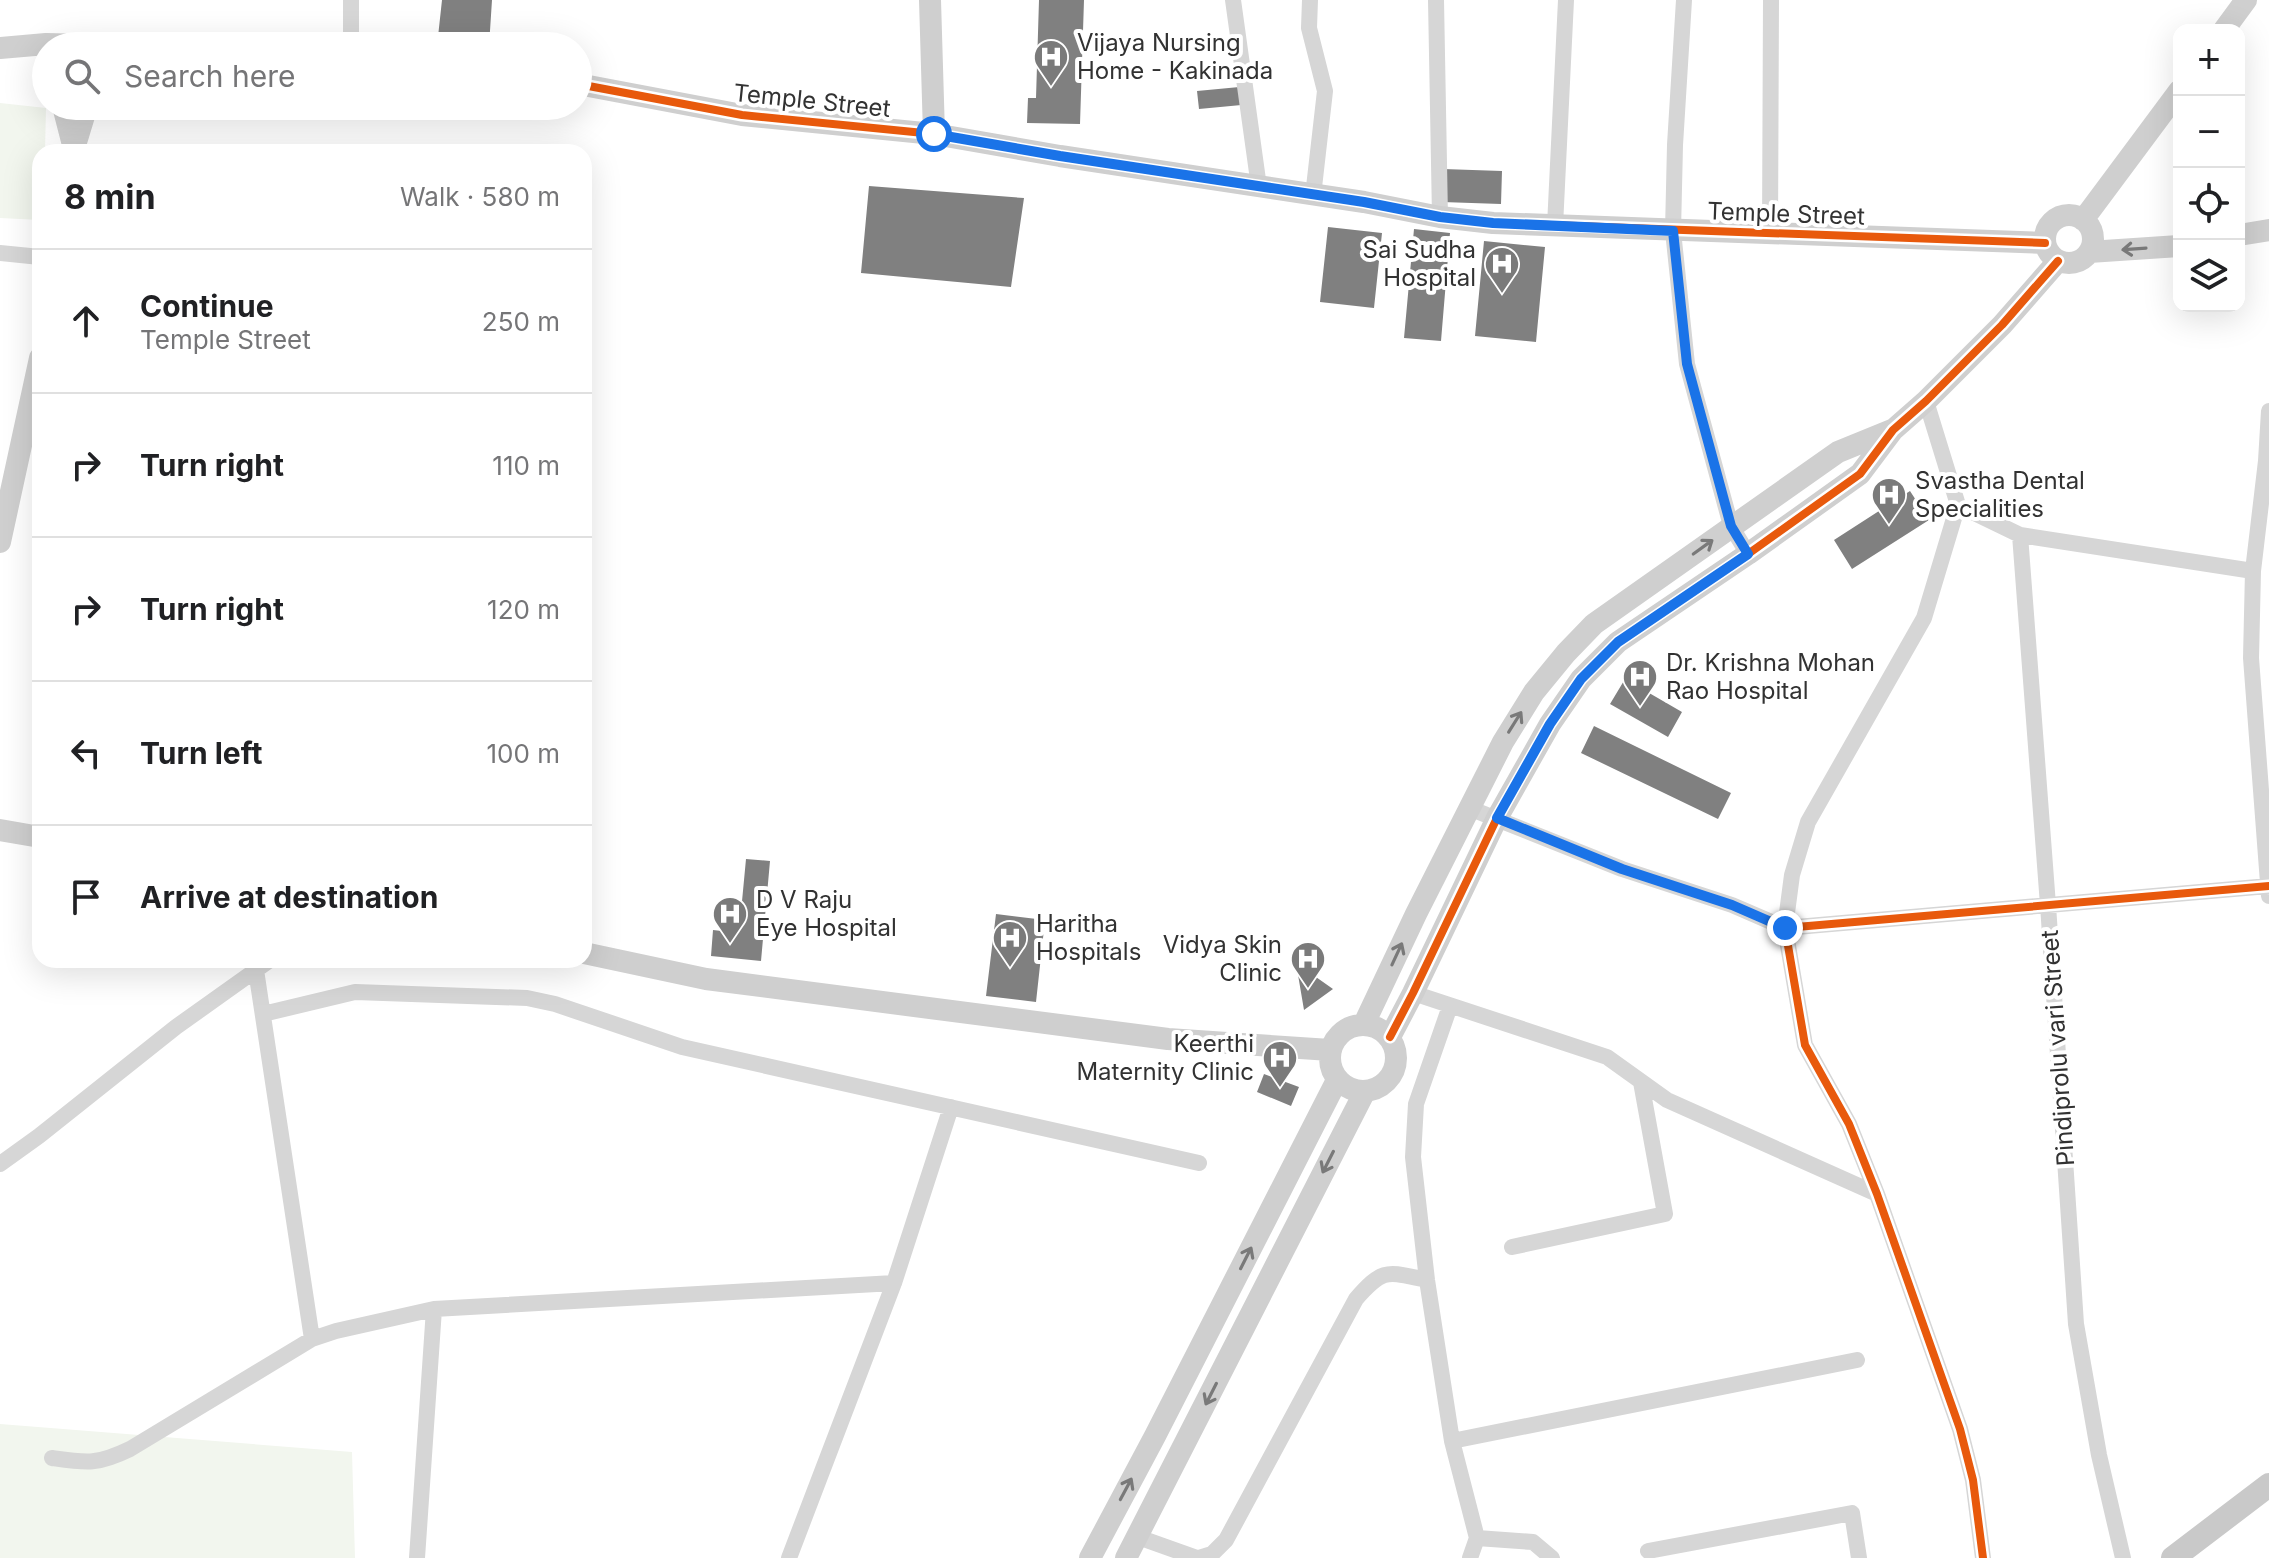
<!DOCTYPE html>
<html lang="en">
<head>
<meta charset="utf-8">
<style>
  body { margin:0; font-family:Inter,sans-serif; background:#f2f2f2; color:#202124 }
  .controls { position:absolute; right:24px; top:24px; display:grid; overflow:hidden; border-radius:16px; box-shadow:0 8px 32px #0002 }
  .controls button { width:72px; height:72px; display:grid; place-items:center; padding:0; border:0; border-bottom:2px solid #e0e0e0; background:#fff; color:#202124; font:40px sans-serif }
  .stop { position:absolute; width:24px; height:24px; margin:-18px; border:6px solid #1a73e8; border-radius:50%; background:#fff }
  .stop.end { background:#1a73e8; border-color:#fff; box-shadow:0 2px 8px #0008 }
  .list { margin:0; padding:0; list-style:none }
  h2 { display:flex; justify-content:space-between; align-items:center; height:104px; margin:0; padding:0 32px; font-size:34px }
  h2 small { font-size:26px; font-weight:400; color:#757577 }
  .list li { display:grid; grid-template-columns:52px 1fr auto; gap:24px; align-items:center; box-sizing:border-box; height:144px; padding:0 32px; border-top:2px solid #e0e0e0 }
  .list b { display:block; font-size:30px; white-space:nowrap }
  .list p { margin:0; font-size:26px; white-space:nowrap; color:#757577 }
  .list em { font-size:26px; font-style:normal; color:#757577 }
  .icon { flex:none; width:44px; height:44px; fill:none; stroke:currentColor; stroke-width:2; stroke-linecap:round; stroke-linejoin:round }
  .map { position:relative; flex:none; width:2269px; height:1558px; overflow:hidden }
  .search { position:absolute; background:#fff; box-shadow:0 8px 32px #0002; left:32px; top:32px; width:560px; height:88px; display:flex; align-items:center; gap:20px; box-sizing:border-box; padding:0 28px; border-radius:44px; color:#757577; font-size:30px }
  .panel { position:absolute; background:#fff; box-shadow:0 8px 32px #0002; left:32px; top:144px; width:560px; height:824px; border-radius:24px }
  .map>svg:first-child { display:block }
  .green { fill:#f2f6ee }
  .building { fill:#808080 }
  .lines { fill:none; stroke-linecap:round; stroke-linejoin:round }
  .street { stroke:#d6d6d6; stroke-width:16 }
  .secondary { stroke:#cfcfcf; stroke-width:22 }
  .primary { stroke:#c9c9c9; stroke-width:24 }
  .cycleway-casing { stroke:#fff; stroke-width:13 }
  .cycleway { stroke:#e8590c; stroke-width:8 }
  .oneway { stroke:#797979 }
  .route { stroke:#1a73e8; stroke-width:10 }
  .labels { text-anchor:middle; stroke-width:8; stroke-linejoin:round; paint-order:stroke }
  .poi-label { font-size:24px; fill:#323232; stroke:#fff; text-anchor:start }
  .street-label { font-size:24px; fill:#323232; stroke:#fff }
</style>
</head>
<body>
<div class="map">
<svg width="2269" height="1558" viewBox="0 0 2269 1558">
  <rect width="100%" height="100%" fill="#fff"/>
  <!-- green -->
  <path class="green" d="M0 103 46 108 45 152H40V220L0 218Z
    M0 1424 352 1452 355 1558H0Z"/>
  <!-- building -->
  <path class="building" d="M442 0H492L489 46H437Z
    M1039 0H1084L1080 124 1027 123 1028 98H1036Z
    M1250 86 1252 104 1199 109 1197 91Z
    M1443 169 1502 171 1501 204 1442 202Z
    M869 186 1024 198 1011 287 861 273Z
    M1328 227 1382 233 1374 308 1320 302Z
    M1414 229 1450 233 1441 341 1404 338Z
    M1484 241 1545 247 1536 342 1475 336Z
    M1910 491 1929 520 1852 569 1834 540Z
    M1625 679 1682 712 1668 737 1610 704Z
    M1594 726 1731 793 1718 819 1581 753Z
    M746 859 770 861 761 961 711 956 713 930 739 933Z
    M996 914 1045 920 1036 1002 986 996Z
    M1296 963 1333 989 1304 1010Z
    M1264 1074 1299 1087 1291 1106 1257 1092Z"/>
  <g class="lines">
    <!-- street -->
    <path class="street" d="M351 0V46
      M1233 0 1259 187
      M1310 0 1309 28 1325 91 1313 196
      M1436 0 1440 217
      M1684 0 1675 145 1673 231 1687 364 1731 526 1748 554
      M1555 226 1566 0
      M1770 233 1771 0
      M0 253 40 257
      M1926 401 1958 505 2020 535 2253 571
      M2020 535 2048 905 2076 1324 2099 1455 2123 1558
      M1469 808 1622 869 1732 905 1785 928 1792 875 1808 822 1924 618 1958 505
      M2269 896 2251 658 2253 571 2266 461 2269 411
      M256 970 312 1339
      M1413 993 1607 1057 1667 1100 1877 1194
      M1450 1006 1416 1104 1413 1157 1427 1280 1452 1441 1477 1538 1470 1558
      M263 1014 355 992 527 998 555 1004 682 1047 1199 1163
      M0 1164 39 1136 176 1027 270 960
      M1512 1247 1665 1214 1641 1082
      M1452 1441 1857 1360
      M52 1458C87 1463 97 1465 130 1449L312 1339 336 1331 434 1309 894 1283
      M1138 1537 1197 1558
      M1477 1538 1533 1542 1552 1558
      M1648 1551 1852 1513 1859 1558
      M417 1558 434 1309
      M789 1558 894 1283 951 1107
      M1199 1558 1212 1554 1226 1540 1356 1299C1384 1267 1387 1272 1427 1280
      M1983 1558 1973 1480 1960 1429 1877 1194 1849 1124 1805 1045 1785 928 2269 886"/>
    <!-- secondary -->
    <path class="secondary" d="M930 0 934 134
      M2224 30 2246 0
      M0 48 46 44 126 46
      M578 84 742 115 934 134 1060 156 1364 202 1440 217 1493 223 2045 243
      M63 106 73 145
      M73 152 87 106
      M2045 239a24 24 0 1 1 48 0a24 24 0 1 1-48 0Z
      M2083 220 2179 91
      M2239 235 2269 230
      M2089 252 2179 246
      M0 542 40 358
      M0 830 40 837
      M584 953 706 979 1168 1039 1330 1050
      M1364 1024 1416 914 1503 742 1534 692 1566 653 1594 624 1838 452 1892 430
      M1330 1058a33 33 0 1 1 66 0a33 33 0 1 1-66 0Z
      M1390 1037 1413 993 1497 818 1550 724 1581 679 1618 642 1748 554 1860 474 1893 430 1926 401 2002 325 2058 261
      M1090 1558 1155 1436 1337 1080
      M1126 1558 1364 1093"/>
    <!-- primary -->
    <path class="primary" d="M2173 1558 2269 1485"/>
    <defs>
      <path id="cycleway" d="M578 84 742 115 934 134 1060 156 1364 202 1440 217 1493 223 2045 243
        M1390 1037 1413 993 1497 818 1550 724 1581 679 1618 642 1748 554 1860 474 1893 430 1926 401 2002 325 2058 261
        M1983 1558 1973 1480 1960 1429 1877 1194 1849 1124 1805 1045 1785 928 2269 886"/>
    </defs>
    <!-- cycleway casing -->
    <use href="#cycleway" class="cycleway-casing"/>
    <!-- cycleway -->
    <use href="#cycleway" class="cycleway"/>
  </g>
  <!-- one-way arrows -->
  <defs><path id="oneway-shaft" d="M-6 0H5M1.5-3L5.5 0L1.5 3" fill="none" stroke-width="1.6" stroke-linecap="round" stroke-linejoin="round" transform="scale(2)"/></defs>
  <g class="oneway">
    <use href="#oneway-shaft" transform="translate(2134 249) rotate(176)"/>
    <use href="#oneway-shaft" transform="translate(1703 547) rotate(-36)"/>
    <use href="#oneway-shaft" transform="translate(1515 722) rotate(-58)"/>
    <use href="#oneway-shaft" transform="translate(1397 954) rotate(-65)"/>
    <use href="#oneway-shaft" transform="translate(1328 1162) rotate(117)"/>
    <use href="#oneway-shaft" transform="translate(1246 1258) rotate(-63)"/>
    <use href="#oneway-shaft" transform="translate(1211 1394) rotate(117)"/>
    <use href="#oneway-shaft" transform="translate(1126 1489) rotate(-62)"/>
  </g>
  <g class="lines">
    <!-- route -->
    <path class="route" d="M934 134 1060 156 1364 202 1440 217 1493 223 1673 231 1687 364 1731 526 1748 554 1618 642 1581 679 1550 724 1497 818 1622 869 1732 905 1785 928"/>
  </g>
  <!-- icons -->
  <defs>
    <symbol id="hospital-pin" viewBox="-11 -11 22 30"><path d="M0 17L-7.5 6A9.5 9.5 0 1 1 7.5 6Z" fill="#7a7a7a" stroke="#fff"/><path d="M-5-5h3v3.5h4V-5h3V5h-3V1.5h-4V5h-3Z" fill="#fff"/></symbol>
  </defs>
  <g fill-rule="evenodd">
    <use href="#hospital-pin" x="1031" y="37" width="40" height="54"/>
    <use href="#hospital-pin" x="1482" y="244" width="40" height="54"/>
    <use href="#hospital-pin" x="1869" y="475" width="40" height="54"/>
    <use href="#hospital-pin" x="1620" y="657" width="40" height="54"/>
    <use href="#hospital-pin" x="710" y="894" width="40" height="54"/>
    <use href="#hospital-pin" x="990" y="918" width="40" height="54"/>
    <use href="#hospital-pin" x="1288" y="939" width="40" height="54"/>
    <use href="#hospital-pin" x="1260" y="1038" width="40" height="54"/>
  </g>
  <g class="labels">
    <!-- poi labels -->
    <g class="poi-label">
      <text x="1077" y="51">Vijaya Nursing<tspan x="1077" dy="28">Home - Kakinada</tspan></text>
      <text x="1476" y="258" text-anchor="end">Sai Sudha<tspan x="1476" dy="28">Hospital</tspan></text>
      <text x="1915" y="489">Svastha Dental<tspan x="1915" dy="28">Specialities</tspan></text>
      <text x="1666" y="671">Dr. Krishna Mohan<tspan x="1666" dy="28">Rao Hospital</tspan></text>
      <text x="756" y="908">D V Raju<tspan x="756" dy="28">Eye Hospital</tspan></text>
      <text x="1036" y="932">Haritha<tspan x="1036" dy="28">Hospitals</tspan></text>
      <text x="1282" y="953" text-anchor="end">Vidya Skin<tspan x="1282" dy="28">Clinic</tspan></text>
      <text x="1254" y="1052" text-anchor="end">Keerthi<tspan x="1254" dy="28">Maternity Clinic</tspan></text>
    </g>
    <!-- street labels -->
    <g class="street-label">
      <text transform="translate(812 101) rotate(6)" y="8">Temple Street</text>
      <text transform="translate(1786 214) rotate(2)" y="8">Temple Street</text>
      <text transform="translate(2058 1048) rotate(-94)" y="8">Pindiprolu vari Street</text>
    </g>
  </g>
</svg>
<div class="controls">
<button>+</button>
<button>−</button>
<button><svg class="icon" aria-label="locate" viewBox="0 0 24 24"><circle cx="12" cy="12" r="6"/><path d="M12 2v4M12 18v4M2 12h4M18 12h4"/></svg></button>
<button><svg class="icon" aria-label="layers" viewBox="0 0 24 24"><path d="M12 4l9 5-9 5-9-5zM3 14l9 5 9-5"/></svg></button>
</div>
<div class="stop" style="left:934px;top:134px"></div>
<div class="stop end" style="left:1785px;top:928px"></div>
<div class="search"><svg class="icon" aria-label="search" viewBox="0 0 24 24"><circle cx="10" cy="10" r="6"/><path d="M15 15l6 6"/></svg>Search here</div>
<section class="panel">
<h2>8 min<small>Walk · 580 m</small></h2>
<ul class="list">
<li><svg class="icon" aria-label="ahead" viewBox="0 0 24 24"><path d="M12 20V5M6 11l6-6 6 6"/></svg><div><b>Continue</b><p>Temple Street</p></div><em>250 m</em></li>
<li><svg class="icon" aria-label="right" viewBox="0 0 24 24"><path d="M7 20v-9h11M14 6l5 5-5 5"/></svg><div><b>Turn right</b></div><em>110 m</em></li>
<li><svg class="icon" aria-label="right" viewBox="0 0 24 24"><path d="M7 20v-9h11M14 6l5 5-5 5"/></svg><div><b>Turn right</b></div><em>120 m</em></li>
<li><svg class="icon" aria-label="left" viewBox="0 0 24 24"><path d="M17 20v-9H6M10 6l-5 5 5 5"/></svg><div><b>Turn left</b></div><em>100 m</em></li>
<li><svg class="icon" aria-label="arrive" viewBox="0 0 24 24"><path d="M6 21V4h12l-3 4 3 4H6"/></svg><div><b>Arrive at destination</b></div></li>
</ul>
</section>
</div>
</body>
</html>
